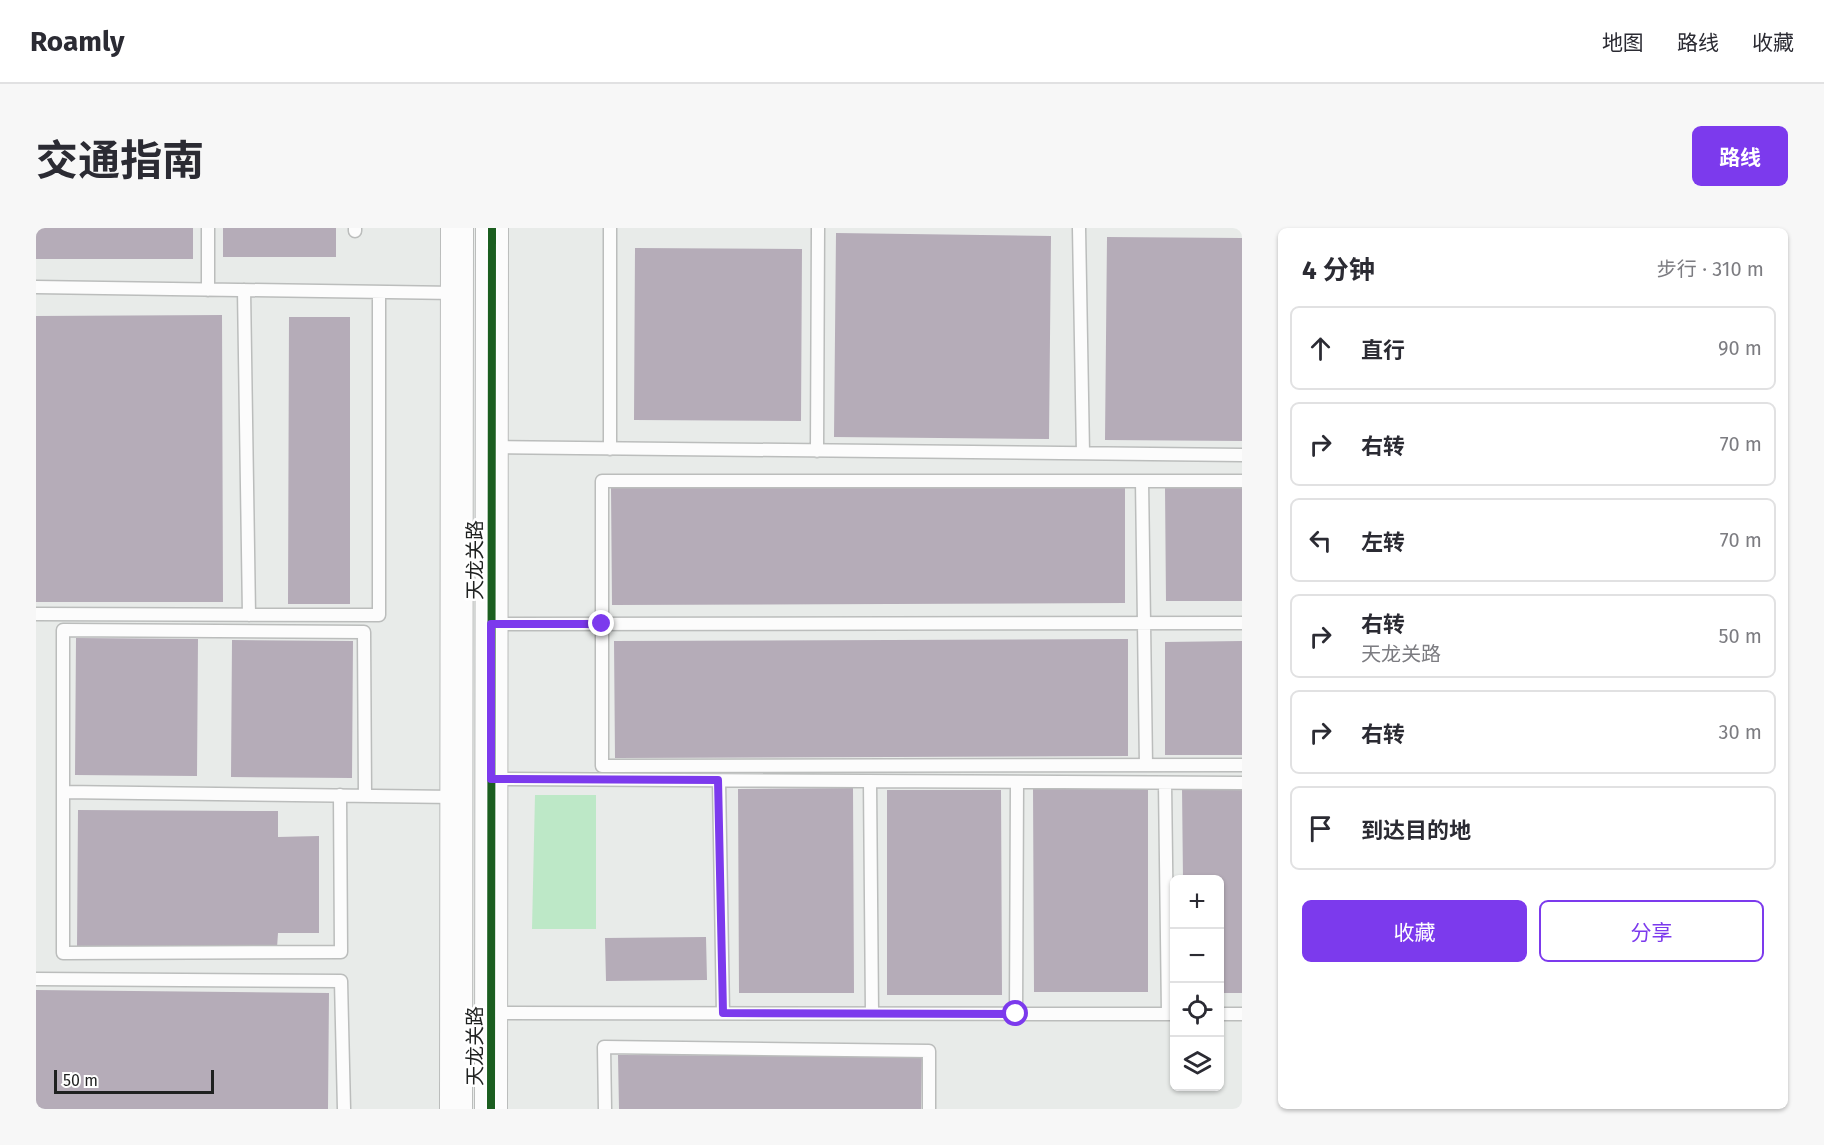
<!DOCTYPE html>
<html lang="zh">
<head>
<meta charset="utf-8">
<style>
  body { margin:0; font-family:"Fira Sans","Noto Sans SC",sans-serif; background:#f7f7f7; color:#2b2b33 }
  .controls { position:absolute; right:18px; bottom:18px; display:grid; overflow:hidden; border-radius:9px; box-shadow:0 2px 4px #0004 }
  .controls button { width:54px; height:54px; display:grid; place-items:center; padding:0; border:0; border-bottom:2px solid #e1e1e2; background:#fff; color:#2b2b33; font:30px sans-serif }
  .scale { position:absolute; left:18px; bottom:15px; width:160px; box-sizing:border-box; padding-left:6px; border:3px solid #1f2120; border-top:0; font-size:16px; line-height:21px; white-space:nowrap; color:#1f2120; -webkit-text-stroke:4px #fff; paint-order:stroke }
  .stop { position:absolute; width:18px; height:18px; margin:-14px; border:4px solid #7c3aed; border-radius:50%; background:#fff }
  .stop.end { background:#7c3aed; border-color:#fff; box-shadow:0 2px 6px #0008 }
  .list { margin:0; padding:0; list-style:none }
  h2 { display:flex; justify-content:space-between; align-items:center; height:78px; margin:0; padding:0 24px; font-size:26px }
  h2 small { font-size:20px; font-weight:400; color:#7c7c81 }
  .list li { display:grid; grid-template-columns:39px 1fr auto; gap:18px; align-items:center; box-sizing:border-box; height:84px; margin:0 12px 12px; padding:0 12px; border:2px solid #e1e1e2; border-radius:9px }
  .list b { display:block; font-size:22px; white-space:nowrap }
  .list p { margin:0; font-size:20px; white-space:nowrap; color:#7c7c81 }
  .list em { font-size:20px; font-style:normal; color:#7c7c81 }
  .actions { display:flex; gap:12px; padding:18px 24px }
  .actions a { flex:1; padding:14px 0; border:2px solid #7c3aed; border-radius:9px; text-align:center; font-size:21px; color:#7c3aed }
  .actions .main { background:#7c3aed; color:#fff }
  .icon { flex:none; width:33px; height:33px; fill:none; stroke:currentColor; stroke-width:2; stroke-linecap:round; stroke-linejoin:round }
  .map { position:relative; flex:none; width:1206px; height:881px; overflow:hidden; border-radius:9px }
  header { display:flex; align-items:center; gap:36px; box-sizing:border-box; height:84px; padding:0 30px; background:#fff; border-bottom:2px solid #e1e1e2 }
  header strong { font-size:28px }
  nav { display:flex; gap:33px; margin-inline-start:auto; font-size:21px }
  .intro { display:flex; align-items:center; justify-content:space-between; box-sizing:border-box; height:144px; padding:0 36px }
  h1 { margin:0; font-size:42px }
  .button { padding:15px 27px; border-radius:9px; background:#7c3aed; color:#fff; font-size:21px; font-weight:700 }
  main { display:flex; gap:36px; padding:0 36px }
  aside { flex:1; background:#fff; border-radius:9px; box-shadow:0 2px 4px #0004 }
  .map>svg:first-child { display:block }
  .green { fill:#bde8c7 }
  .building { fill:#b5acb8 }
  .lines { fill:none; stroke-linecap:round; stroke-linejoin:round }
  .service-casing { stroke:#bbbdbc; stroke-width:15 }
  .tertiary-casing { stroke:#bbbdbc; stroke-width:34 }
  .service { stroke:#fcfcfc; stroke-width:12 }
  .tertiary { stroke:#fcfcfc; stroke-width:32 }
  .cycleway-casing { stroke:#fff; stroke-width:11 }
  .cycleway { stroke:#1b5e20; stroke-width:8 }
  .route { stroke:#7c3aed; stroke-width:8 }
  .labels { text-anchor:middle; stroke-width:5; stroke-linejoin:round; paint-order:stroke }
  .street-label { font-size:20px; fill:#1f2120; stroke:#fff }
</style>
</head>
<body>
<header>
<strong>Roamly</strong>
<nav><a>地图</a><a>路线</a><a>收藏</a></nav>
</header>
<div class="intro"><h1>交通指南</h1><a class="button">路线</a></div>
<main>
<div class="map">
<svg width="1206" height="881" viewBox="0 0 1206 881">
  <rect width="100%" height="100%" fill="#e8ebe9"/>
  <!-- green -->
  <path class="green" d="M499 567H560V701H496Z"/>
  <!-- building -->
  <path class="building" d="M0 0H157V31H0Z
    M187 0H300V29H187Z
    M800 5 1015 8 1013 211 798 209Z
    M1071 9 1206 10V213L1069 212Z
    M599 20 766 21 765 193 598 192Z
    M186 87 187 374H0V88Z
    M253 89H314V376H252Z
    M1089 257V375L576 377 575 260Z
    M1206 259V373H1130L1129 260Z
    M40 410 162 411 161 548 39 547Z
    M1092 411V528L579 530 578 413Z
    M196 412 317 413 316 550 195 549Z
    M1206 413V527H1129V414Z
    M1112 559V764H998L997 560Z
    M817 560 818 765H703L702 561Z
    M1146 560H1206V765H1184V652H1147Z
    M851 562H965L966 767H851Z
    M42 582 242 583V609L283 608V705H242L241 720 41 719Z
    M670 709 671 752 570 753 569 710Z
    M0 762 293 765 292 881H0Z
    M582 827 886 828 885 881H583Z"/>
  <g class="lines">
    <defs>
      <path id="service" d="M319 0V3
        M574 0V221
        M1043 0 1047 225
        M0 59 419 65
        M172 62V0
        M208 62 213 387
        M457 219 1206 227
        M781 223 782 0
        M1106 253 1110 537
        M1206 253H566V538L1206 537
        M0 386 343 387V64
        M457 396 1206 395
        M457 551 1206 555
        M683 553 687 785
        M834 554 836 785
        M1129 555 1132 786
        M27 564V725L305 724 304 567
        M329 568 328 404 27 402V564L419 569
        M0 751 305 753 308 881
        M456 785 1138 786
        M980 786 981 554
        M1184 786H1206
        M569 881 568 819 893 823V881"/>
      <path id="tertiary" d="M420 881 421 0
        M455 881 456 0"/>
    </defs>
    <!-- service casing -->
    <use href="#service" class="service-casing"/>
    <!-- tertiary casing -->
    <use href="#tertiary" class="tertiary-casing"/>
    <!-- service -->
    <use href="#service" class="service"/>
    <!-- tertiary -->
    <use href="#tertiary" class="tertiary"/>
    <defs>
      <path id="cycleway" d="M455 881 456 0"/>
    </defs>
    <!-- cycleway casing -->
    <use href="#cycleway" class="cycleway-casing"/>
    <!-- cycleway -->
    <use href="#cycleway" class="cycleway"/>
  </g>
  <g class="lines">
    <!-- route -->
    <path class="route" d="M566 396H455V551L682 552 687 785 980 786"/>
  </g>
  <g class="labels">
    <!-- street labels -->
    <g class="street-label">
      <text transform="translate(439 332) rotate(-90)" y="7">天龙关路</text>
      <text transform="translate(439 818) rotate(-90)" y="7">天龙关路</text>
    </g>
  </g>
</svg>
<div class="controls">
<button>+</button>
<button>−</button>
<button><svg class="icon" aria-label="locate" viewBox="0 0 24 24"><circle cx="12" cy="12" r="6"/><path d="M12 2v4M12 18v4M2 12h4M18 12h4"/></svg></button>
<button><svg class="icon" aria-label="layers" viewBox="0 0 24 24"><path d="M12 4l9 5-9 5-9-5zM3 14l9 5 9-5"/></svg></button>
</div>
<div class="scale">50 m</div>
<div class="stop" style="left:980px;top:786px"></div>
<div class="stop end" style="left:566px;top:396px"></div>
</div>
<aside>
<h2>4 分钟<small>步行 · 310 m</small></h2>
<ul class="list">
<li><svg class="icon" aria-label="ahead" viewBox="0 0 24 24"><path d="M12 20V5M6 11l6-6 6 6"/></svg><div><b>直行</b></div><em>90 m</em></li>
<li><svg class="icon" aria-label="right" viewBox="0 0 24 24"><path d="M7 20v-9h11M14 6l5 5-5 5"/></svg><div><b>右转</b></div><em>70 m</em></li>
<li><svg class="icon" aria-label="left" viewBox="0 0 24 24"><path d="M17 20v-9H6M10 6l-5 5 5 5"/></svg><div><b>左转</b></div><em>70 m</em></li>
<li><svg class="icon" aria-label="right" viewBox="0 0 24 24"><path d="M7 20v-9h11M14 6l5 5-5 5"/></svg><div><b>右转</b><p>天龙关路</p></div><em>50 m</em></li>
<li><svg class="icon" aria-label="right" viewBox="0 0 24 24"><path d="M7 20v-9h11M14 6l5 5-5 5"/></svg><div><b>右转</b></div><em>30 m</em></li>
<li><svg class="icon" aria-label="arrive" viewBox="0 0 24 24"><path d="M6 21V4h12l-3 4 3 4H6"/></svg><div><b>到达目的地</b></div></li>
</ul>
<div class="actions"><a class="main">收藏</a><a>分享</a></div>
</aside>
</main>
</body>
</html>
